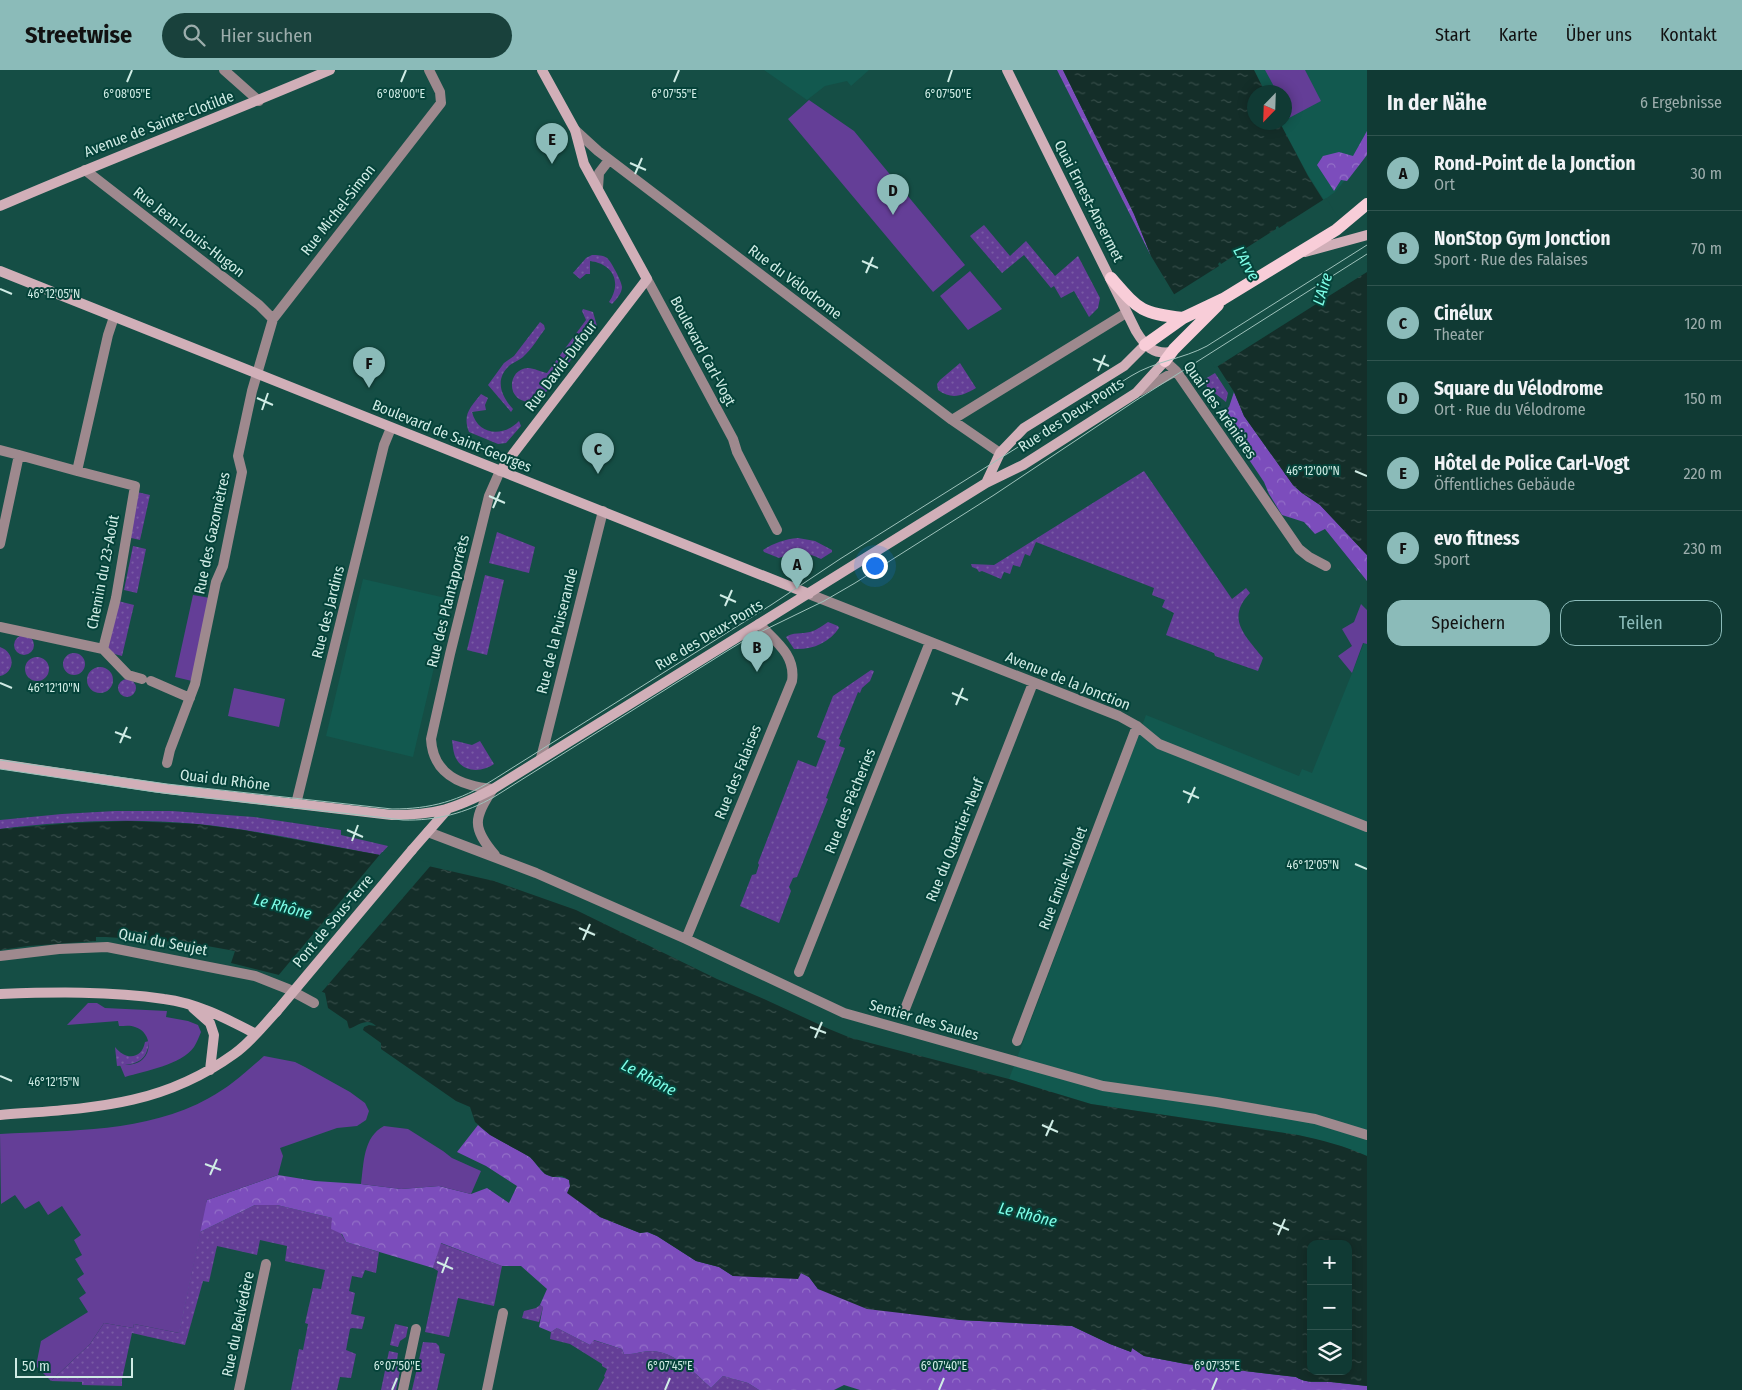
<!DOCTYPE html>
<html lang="de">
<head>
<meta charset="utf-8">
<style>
  body { margin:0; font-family:"Fira Sans Condensed",sans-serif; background:#19413c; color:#f1f3f6 }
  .controls { position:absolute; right:15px; bottom:15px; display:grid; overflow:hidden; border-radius:10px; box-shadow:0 2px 12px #0003 }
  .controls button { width:45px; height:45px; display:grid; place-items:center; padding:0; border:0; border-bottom:1px solid #30544f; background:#103a34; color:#f1f3f6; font:25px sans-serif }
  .compass { position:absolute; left:1247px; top:15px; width:45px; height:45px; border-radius:50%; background:#103a34; box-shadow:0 2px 12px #0003; rotate:203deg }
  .scale { position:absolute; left:15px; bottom:12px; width:118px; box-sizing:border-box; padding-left:5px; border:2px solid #d0ece5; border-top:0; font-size:14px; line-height:18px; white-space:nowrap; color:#d0ece5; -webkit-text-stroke:4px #05433a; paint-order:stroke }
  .you { position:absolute; left:874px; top:495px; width:18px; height:18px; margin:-12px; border:4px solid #fff; border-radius:50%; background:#1a73e8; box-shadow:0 0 0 8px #1a73e833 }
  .badge { display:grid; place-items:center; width:32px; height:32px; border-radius:50%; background:#8bbbb9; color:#111; font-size:16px; font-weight:700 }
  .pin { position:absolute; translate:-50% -41px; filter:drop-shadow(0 1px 2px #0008) }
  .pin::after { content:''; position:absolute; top:26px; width:18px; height:15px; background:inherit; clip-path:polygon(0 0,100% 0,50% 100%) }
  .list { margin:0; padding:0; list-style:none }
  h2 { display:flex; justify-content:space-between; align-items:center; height:65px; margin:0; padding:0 20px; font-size:21px }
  h2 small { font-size:16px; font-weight:400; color:#9cadac }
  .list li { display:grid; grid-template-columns:32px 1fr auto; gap:15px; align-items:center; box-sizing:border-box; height:75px; padding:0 20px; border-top:1px solid #30544f }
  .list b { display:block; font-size:19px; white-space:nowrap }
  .list p { margin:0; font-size:16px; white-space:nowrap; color:#9cadac }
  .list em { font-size:16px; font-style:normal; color:#9cadac }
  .actions { display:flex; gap:10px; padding:15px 20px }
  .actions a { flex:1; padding:11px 0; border:1px solid #8bbbb9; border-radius:15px; text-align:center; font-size:18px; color:#8bbbb9 }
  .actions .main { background:#8bbbb9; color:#111 }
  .icon { flex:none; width:28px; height:28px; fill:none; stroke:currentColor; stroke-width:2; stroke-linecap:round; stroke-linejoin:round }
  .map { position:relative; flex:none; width:1367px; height:1320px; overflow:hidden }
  header { display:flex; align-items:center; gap:30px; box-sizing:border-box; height:70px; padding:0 25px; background:#8bbbb9; color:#111 }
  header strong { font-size:24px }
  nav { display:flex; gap:28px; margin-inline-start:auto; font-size:18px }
  .search { width:350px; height:45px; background:#19413c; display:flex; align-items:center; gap:12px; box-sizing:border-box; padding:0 18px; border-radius:28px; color:#9cadac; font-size:19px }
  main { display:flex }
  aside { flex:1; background:#103a34 }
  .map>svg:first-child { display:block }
  .built { fill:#12594f }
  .grass { fill:url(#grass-dots) }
  .forest { fill:url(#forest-crowns) }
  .park { fill:#643e97 }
  .water { fill:url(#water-ripples); fill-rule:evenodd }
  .pier { fill:#154e45 }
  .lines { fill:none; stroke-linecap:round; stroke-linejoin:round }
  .street { stroke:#9e898e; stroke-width:10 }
  .secondary { stroke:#d1afb8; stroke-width:10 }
  .primary { stroke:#f8cdd8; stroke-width:12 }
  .tram { stroke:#9ec2bb; stroke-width:1 }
  .secondary-bridge { stroke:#d1afb8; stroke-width:10 }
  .ticks { fill:none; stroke:#d0ece5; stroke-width:2 }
  .labels { text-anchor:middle; stroke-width:4; stroke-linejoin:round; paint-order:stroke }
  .street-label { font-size:15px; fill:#d0ece5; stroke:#05433a }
  .water-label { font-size:16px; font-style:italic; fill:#7dfde7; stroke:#05433a }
  .ticks-label { font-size:12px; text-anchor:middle; fill:#d0ece5; stroke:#05433a; stroke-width:4; stroke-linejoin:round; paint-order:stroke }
</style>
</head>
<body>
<header>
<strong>Streetwise</strong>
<div class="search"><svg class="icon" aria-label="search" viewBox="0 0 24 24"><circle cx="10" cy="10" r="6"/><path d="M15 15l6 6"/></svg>Hier suchen</div>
<nav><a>Start</a><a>Karte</a><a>Über uns</a><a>Kontakt</a></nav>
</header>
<main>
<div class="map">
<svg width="1367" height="1320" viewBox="0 0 1367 1320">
  <defs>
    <pattern id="grass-dots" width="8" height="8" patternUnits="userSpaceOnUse" patternTransform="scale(1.25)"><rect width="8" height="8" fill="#643e97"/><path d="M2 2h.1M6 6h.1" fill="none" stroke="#795aa5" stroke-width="1.8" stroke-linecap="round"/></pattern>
    <pattern id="forest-crowns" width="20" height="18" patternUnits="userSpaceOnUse" patternTransform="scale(1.25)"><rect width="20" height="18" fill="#7c4dbc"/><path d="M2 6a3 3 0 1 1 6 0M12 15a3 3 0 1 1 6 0" fill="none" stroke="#936fc8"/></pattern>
    <pattern id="water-ripples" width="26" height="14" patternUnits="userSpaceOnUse" patternTransform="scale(1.25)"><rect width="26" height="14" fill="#142e29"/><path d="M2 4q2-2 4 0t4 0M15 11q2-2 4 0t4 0" fill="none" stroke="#354c48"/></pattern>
  </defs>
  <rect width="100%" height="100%" fill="#154e45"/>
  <!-- built -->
  <path class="built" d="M764 0H869L851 16 847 11 825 16 807 30Z
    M1254 0H1367V81L1353 101 1335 122 1324 130 1308 105 1280 53 1284 52V22H1265Z
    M363 509 450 529 413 687 326 666Z
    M1364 573 1367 574V1086L1340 1076 1298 1065 1091 1034 1009 1009 1146 645 1299 706 1302 699 1312 703Z"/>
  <!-- grass -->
  <path class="grass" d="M984 155 1010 186 1026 171 1055 206 1078 186 1100 228 1098 238 1089 247 1074 221 1061 228 1054 216 1051 218 1024 185 1002 203 970 166Z
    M592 185C597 185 603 185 607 188 611 191 622 212 622 217 622 223 616 230 612 234L609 232C622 213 614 194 590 191V204H586L580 209 573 203 586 188Z
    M583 239 593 242 597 256 540 330C506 341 504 299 528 298 534 298 541 302 547 303L586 250 582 241Z
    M540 252 544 255 545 259C538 268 532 279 523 287 520 290 514 292 510 295 494 309 501 326 513 339L511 342 488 315 504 293 514 286Z
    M960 293 976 318C962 326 952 330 938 320L937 314 940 310Z
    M1215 303 1228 323 1226 332 1207 317 1205 309Z
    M481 324 488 328 485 335 486 340 472 342C478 366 504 367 519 351L521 356 506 373 498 374 469 362C462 344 471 337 481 324Z
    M1144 401 1232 529 1246 518 1250 523C1225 549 1246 566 1263 588L1258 601 1215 586 1214 583 1166 565 1174 543 1162 537 1165 530 1152 525 1154 518 1036 472 1030 486 1025 484 1020 497 1013 495 1010 504 1004 502 1001 509 982 501 979 502 977 499 972 497 971 494 994 495Z
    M137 422 150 425 140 470 127 467Z
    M497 462 535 477 529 503 489 493Z
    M798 468 815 471 832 480V482L821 489C806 481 795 482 779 488L764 482 763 480C774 473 785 469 798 468Z
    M133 476 146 479 137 523 124 520Z
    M485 505 504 510 487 585 467 580Z
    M118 531 134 535 122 586 107 582Z
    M828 552 838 556 839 558C829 573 812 580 794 579L786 567C792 562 802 564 810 562 817 560 822 556 828 552Z
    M14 575a10 10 0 1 1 20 0a10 10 0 1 1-20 0Z
    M0 577C15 582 16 602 0 606Z
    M63 594a11 11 0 1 1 22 0a11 11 0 1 1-22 0Z
    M25 599a12 12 0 1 1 24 0a12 12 0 1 1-24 0Z
    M87 610a13 13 0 1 1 26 0a13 13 0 1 1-26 0Z
    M871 600 874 601 870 611 862 618 860 623 858 622 839 669 841 670 839 676 845 678 826 728 828 729 797 807 793 808 789 817 791 821 779 853 740 836 752 805 756 804 759 795 758 793 798 690 816 697 826 671 817 667 833 626Z
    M118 618a9 9 0 1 1 18 0a9 9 0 1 1-18 0Z
    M452 670 472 675 480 671 494 694C483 702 465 703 457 690 453 684 453 676 452 670Z
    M115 741H172L254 747 341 760V765L388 776 380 785C319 774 258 760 197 754 132 748 64 751 0 759V750L62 744Z
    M149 971C147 993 135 994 117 996L115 977C126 991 142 989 145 972Z
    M255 1135H277L332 1148 346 1172 379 1182 376 1203 365 1200 362 1208 352 1206 349 1221 355 1223 351 1244 365 1247 362 1259 352 1258 350 1259 346 1280 356 1284 351 1308 340 1307 337 1320H291L299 1279 303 1280 308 1254 305 1253 313 1218 321 1219 325 1200 285 1191 287 1176 260 1170 257 1185 217 1176 209 1212 203 1211 185 1275 132 1263 122 1309V1316L82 1315V1312L51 1311 90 1274 104 1253 133 1258 134 1254 179 1263 200 1162Z
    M440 1173 502 1196 494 1236 458 1228 449 1267 425 1262 438 1201 433 1198Z
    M540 1235 543 1237 539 1252 522 1248 524 1241 536 1238Z
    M395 1254 408 1257 406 1267 400 1271 398 1277 390 1275Z
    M557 1258 590 1275 593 1270 622 1279 624 1284C633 1285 643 1281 652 1281 675 1282 695 1303 711 1318L723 1306 748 1313 759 1320H598L605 1307 604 1306 607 1299 602 1296V1294L570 1274 550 1269 551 1262Z
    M423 1272 436 1273 439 1276 440 1283 445 1284 437 1320H412Z
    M389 1281 398 1283 397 1290 401 1296 396 1320H381Z"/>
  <!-- forest -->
  <path class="forest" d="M1057 0H1063L1134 144 1151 186Z
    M1367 61V85L1347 111 1341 110 1334 121 1317 95 1323 86 1339 82 1353 86Z
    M1234 322 1244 346 1293 415 1302 423 1320 435 1367 485V511L1325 459 1315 464 1304 452 1282 445 1269 424 1264 412 1219 345 1229 337Z
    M478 1055C493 1069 511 1075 528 1086 536 1091 539 1101 547 1105 556 1109 560 1105 569 1110L570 1116 600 1147 640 1163 647 1162 657 1166 696 1191 719 1197 733 1206 801 1203 809 1207 818 1219 960 1250 1072 1256 1110 1274 1131 1282 1132 1278 1144 1286 1186 1294 1296 1307C1307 1314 1318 1311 1331 1312 1343 1313 1355 1315 1367 1316V1320H860L844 1315 834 1320H759L748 1313 723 1306 711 1318C695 1303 675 1282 652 1281 642 1281 633 1285 624 1284L622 1279 594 1270 590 1275 557 1258 551 1262 539 1257 543 1237 540 1235 547 1219 521 1196H502L441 1173 433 1198 346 1172 342 1164 331 1159 332 1148 277 1135H255L200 1162 179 1263 177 1216 207 1130 278 1105 315 1111 361 1114 401 1119 439 1116 471 1124 487 1118 509 1133 517 1116 486 1096 457 1082Z"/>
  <!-- park -->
  <path class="park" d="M1265 0H1305L1321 31 1289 48 1285 38 1284 22H1277Z
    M809 30 854 61 965 195 933 222 788 49Z
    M970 201 1002 239 968 260 940 226Z
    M193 525 210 528 192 611 175 607Z
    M1361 534 1367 540V574L1363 573 1352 603 1338 586 1352 576 1342 559 1354 552Z
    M234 618 285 629 279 657 228 646Z
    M88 933H97L105 938 167 941 166 947 188 951 198 955 201 962C199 967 197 972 194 977 181 995 145 1001 125 1007L120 995C128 995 137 995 143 989 153 979 149 961 135 957 131 955 124 956 119 956L118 951 67 955Z
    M264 986 295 992 305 997 350 1022 365 1033 369 1041 366 1050 357 1056 337 1058 280 1078 283 1086 278 1105 207 1130 179 1263 134 1254 133 1258 104 1253 90 1274 51 1311 36 1296 41 1271 88 1242 79 1228 86 1223 77 1209 84 1204 75 1189 82 1185 74 1170 81 1165 62 1136 48 1145 39 1131 25 1139 15 1125 1 1134 0 1064C70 1060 146 1063 209 1028 230 1017 247 1001 264 986Z
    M384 1056 408 1059 443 1081 452 1088 481 1101 471 1124 439 1116 401 1119 361 1114C364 1093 363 1067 384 1056Z"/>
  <!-- water -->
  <path class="water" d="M1063 0H1254L1265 22H1254V52L1280 53 1308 106 1367 199V485L1320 435 1302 423 1293 415 1244 346 1234 322 1218 297 1151 186 1134 144Z
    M128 751 197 754 243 760 380 785 494 811 576 840 717 909 764 929 829 959 851 968 1009 1009 1091 1034 1298 1065C1322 1070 1345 1076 1367 1086V1316C1355 1315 1343 1313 1331 1312 1318 1311 1307 1314 1296 1307L1186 1294 1144 1286 1132 1278 1131 1282 1110 1274 1072 1256 960 1250 867 1239 818 1219 809 1207 801 1203 798 1209 733 1206 719 1197 696 1191 657 1166 648 1162 640 1163 600 1147 567 1123 570 1116 569 1110 562 1106 553 1107 545 1104 530 1087 490 1065 475 1052 470 1037 456 1031 381 979V973L363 960 364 957 369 955 376 956C368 947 358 955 349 959L347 951 328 938 325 923 279 905 231 893 235 881 190 873 106 867H96V871L28 876 0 880V759L74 753ZM1311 1174H1348V1301H1311Z"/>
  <!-- pier -->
  <path class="pier" d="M1326 128 1367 194V202L1215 298 1170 223 1173 225 1219 196 1218 194 1220 192 1221 194 1276 159V157L1278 156 1279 158Z
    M382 782 433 793 320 924 277 907Z"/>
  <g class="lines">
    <!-- street -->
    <path class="street" d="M224 0 259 31
      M575 60 598 81 952 350 1000 383
      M85 100 259 235 273 249
      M598 118 599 103 609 90
      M647 209 733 369 737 382 777 460
      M1165 291 1176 301 1181 308 1299 479 1309 487 1326 496
      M1140 321 1176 301
      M952 350 1126 243
      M0 380 19 385
      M0 474 19 385 77 401 108 265 114 247
      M809 524 1119 646 1137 656 1159 674 1367 757
      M0 557 103 579 116 528 135 416 77 401
      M103 579 128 605 142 609
      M151 611 190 628
      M541 688 603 441
      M167 693 170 680 195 614 216 512 223 496 242 402 238 386 252 321 273 249 441 33 440 22 429 0
      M296 734 384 375 391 358
      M428 762 536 803 686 869 844 943 1103 1016 1216 1032 1315 1049 1367 1065
      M495 785C472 758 473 748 493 719 461 716 433 705 431 669L450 584 489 426 500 401
      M686 869 792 611C796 585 775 571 759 554
      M0 886 59 879 107 877 255 906 288 919 314 933
      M799 902 930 572
      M905 939 1033 613
      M1017 971 1137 656
      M239 1320 266 1194
      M403 1320 416 1259
      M487 1320 503 1243"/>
    <!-- secondary -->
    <path class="secondary" d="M1007 0 1136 261C1145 276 1153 285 1172 282
      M0 136C109 89 220 47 330 0
      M1305 182 1367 165
      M0 201 809 524
      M500 401 647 209 584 94 575 60 542 0
      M986 413 1000 383 1024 358 1124 296 1145 275
      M0 694 167 719 392 745C436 745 454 739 493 719L986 413 1023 395 1136 323 1165 291
      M412 780 447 740
      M0 924C54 922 110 921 164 929 197 933 227 949 256 964
      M193 938 210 953 214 965 210 1000
      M0 1045C88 1038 159 1038 234 984 250 973 263 956 277 941"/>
    <!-- primary -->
    <path class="primary" d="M1111 208C1139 240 1140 243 1183 248
      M1145 275 1183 248 1223 229 1336 160 1367 134
      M1165 291 1174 279 1218 235"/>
    <!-- tram -->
    <path class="tram" d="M0 690 167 714 392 739C431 739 459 731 493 710L771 535 840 489 1131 306C1155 291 1183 289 1207 276L1367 175
      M0 699 155 722 403 750C436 751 466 743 494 727L727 581 750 567 824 531 855 513 994 425 1135 331 1367 184"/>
    <!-- secondary-bridge -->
    <path class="secondary-bridge" d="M277 941 412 780"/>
  </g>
  <!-- ticks -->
  <path class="ticks" d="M127 12 132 0M401 12 406 0M674 12 679 0M948 12 952 0M630 93 646 100M635 104 642 88M862 191 878 198M866 203 873 187M0 219 12 224M1093 289 1109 296M1098 301 1105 285M257 328 273 335M262 340 268 323M1355 401 1367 406M489 426 505 433M493 438 500 422M720 525 736 532M725 536 732 520M0 613 12 618M952 623 968 630M956 635 963 618M115 662 131 668M120 673 127 657M1183 721 1199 728M1188 733 1195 717M347 760 363 767M352 771 358 755M1355 794 1367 799M579 858 595 865M583 870 590 854M810 957 826 963M815 968 822 952M0 1006 12 1011M1042 1055 1058 1062M1046 1066 1053 1050M205 1094 221 1100M210 1105 217 1089M1273 1153 1289 1160M1278 1165 1285 1149M437 1192 453 1199M442 1203 448 1187M392 1320 397 1308M665 1320 670 1308M939 1320 944 1308M1212 1320 1217 1308"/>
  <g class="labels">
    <!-- street labels -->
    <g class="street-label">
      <text transform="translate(159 54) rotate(-21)" y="5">Avenue de Sainte-Clotilde</text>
      <text transform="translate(1089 131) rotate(63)" y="5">Quai Ernest-Ansermet</text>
      <text transform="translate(338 140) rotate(-52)" y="5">Rue Michel-Simon</text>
      <text transform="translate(189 162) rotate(38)" y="5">Rue Jean-Louis-Hugon</text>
      <text transform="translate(795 212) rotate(37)" y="5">Rue du Vélodrome</text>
      <text transform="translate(703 281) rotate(62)" y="5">Boulevard Carl-Vogt</text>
      <text transform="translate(561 296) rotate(-53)" y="5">Rue David-Dufour</text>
      <text transform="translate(1220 340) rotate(55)" y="5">Quai des Arénières</text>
      <text transform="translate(1071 345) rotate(-33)" y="5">Rue des Deux-Ponts</text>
      <text transform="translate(452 366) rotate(22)" y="5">Boulevard de Saint-Georges</text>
      <text transform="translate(212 463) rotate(-78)" y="5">Rue des Gazomètres</text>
      <text transform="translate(103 502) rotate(-79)" y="5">Chemin du 23-Août</text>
      <text transform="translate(448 531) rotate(-76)" y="5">Rue des Plantaporrêts</text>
      <text transform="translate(328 542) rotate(-76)" y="5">Rue des Jardins</text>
      <text transform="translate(557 561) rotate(-76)" y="5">Rue de la Puiserande</text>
      <text transform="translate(709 565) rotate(-31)" y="5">Rue des Deux-Ponts</text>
      <text transform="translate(1068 611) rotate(22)" y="5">Avenue de la Jonction</text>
      <text transform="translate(738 702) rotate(-68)" y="5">Rue des Falaises</text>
      <text transform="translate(225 710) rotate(7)" y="5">Quai du Rhône</text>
      <text transform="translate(850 731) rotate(-68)" y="5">Rue des Pêcheries</text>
      <text transform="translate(955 770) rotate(-68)" y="5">Rue du Quartier-Neuf</text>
      <text transform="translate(1063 808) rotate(-69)" y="5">Rue Emile-Nicolet</text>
      <text transform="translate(333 851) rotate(-50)" y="5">Pont de Sous-Terre</text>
      <text transform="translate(163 872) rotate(11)" y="5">Quai du Seujet</text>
      <text transform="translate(924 950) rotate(16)" y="5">Sentier des Saules</text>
      <text transform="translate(238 1254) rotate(-78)" y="5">Rue du Belvédère</text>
    </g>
    <!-- water labels -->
    <g class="water-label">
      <text transform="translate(1247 193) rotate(61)" y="6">L'Arve</text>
      <text transform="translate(1322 219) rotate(-73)" y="6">L'Aire</text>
      <text transform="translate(283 836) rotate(15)" y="6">Le Rhône</text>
      <text transform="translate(649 1007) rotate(28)" y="6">Le Rhône</text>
      <text transform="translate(1028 1144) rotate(14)" y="6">Le Rhône</text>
    </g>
  </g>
  <g class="ticks-label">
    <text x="127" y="28">6°08'05"E</text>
    <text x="401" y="28">6°08'00"E</text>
    <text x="674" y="28">6°07'55"E</text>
    <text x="948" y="28">6°07'50"E</text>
    <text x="54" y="228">46°12'05"N</text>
    <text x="1313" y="405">46°12'00"N</text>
    <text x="54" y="622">46°12'10"N</text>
    <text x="1313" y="799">46°12'05"N</text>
    <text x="54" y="1016">46°12'15"N</text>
    <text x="397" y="1300">6°07'50"E</text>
    <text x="670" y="1300">6°07'45"E</text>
    <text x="944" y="1300">6°07'40"E</text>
    <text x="1217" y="1300">6°07'35"E</text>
  </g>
</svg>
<div class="controls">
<button>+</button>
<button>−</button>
<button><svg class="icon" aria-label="layers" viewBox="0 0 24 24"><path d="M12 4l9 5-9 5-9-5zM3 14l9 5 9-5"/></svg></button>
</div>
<svg class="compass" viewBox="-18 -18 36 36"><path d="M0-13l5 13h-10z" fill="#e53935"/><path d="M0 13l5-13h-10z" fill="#9cadac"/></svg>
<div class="scale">50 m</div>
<div class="you"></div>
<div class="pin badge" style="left:797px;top:519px">A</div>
<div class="pin badge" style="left:757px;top:602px">B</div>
<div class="pin badge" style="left:598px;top:404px">C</div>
<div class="pin badge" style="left:893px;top:145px">D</div>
<div class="pin badge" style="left:552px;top:94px">E</div>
<div class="pin badge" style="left:369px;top:318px">F</div>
</div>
<aside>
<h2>In der Nähe<small>6 Ergebnisse</small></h2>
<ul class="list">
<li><span class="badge">A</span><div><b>Rond-Point de la Jonction</b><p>Ort</p></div><em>30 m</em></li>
<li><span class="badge">B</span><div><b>NonStop Gym Jonction</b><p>Sport · Rue des Falaises</p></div><em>70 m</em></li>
<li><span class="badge">C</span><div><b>Cinélux</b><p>Theater</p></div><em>120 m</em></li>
<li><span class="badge">D</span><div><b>Square du Vélodrome</b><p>Ort · Rue du Vélodrome</p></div><em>150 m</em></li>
<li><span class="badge">E</span><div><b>Hôtel de Police Carl-Vogt</b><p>Öffentliches Gebäude</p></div><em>220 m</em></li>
<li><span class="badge">F</span><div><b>evo fitness</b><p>Sport</p></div><em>230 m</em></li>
</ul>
<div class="actions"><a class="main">Speichern</a><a>Teilen</a></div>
</aside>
</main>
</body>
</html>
